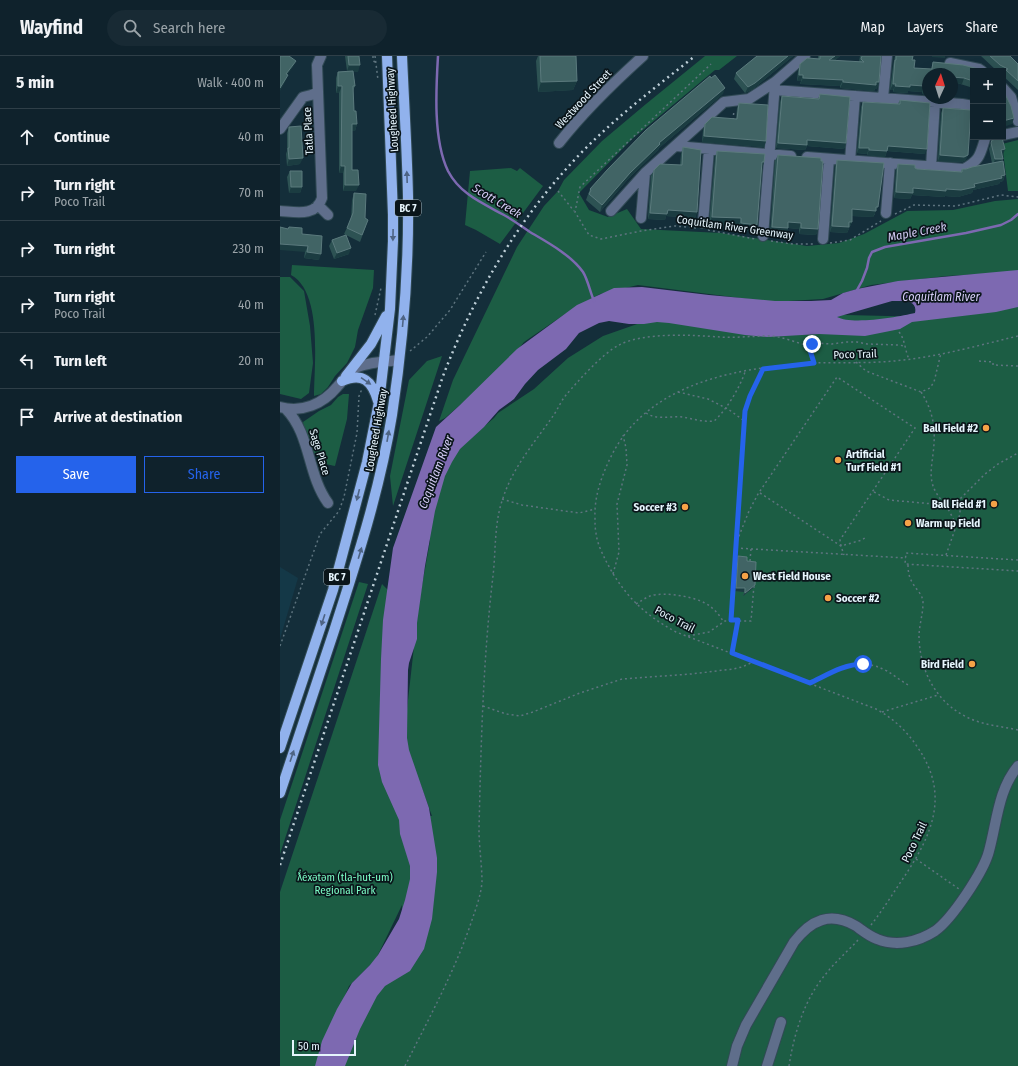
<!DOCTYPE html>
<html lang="en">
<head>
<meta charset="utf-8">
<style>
  body { margin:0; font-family:"Fira Sans Condensed",sans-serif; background:#182a34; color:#f1f3f6 }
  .controls { position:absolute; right:12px; top:12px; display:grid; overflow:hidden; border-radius:0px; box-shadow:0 4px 16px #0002 }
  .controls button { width:36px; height:36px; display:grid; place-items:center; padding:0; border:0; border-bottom:1px solid #2f3f48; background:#0f222c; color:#f1f3f6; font:20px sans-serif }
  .compass { position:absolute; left:642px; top:12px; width:36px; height:36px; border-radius:50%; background:#0f222c; box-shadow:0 4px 16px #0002; rotate:4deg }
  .scale { position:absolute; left:12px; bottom:10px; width:64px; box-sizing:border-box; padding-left:4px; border:2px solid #e6f5fd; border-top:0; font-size:11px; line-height:14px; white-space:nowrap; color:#e6f5fd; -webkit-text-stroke:3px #0a151a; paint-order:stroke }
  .stop { position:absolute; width:12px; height:12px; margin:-9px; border:3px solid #2563eb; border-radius:50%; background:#fff }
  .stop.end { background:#2563eb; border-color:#fff; box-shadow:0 1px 4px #0008 }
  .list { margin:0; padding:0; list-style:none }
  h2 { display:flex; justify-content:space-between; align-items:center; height:52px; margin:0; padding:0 16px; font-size:17px }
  h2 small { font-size:13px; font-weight:400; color:#9ba4a9 }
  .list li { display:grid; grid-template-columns:26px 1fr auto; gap:12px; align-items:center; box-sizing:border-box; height:56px; padding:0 16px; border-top:1px solid #2f3f48 }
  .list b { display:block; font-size:15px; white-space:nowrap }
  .list p { margin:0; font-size:13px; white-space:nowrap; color:#9ba4a9 }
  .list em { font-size:13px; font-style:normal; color:#9ba4a9 }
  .actions { display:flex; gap:8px; padding:12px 16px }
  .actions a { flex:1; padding:9px 0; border:1px solid #2563eb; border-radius:0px; text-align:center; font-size:14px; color:#2563eb }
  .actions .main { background:#2563eb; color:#fff }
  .icon { flex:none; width:22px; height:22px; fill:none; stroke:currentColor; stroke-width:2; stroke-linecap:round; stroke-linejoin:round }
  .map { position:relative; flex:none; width:738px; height:1010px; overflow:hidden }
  header { display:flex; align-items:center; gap:24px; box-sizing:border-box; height:56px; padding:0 20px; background:#0f222c; border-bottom:1px solid #2f3f48 }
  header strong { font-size:19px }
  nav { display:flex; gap:22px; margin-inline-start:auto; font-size:14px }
  .search { width:280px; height:36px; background:#182a34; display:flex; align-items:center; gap:10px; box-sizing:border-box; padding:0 14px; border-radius:22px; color:#9ba4a9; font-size:15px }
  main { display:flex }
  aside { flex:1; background:#0f222c }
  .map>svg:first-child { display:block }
  .built { fill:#143847 }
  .green { fill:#1c5d44; fill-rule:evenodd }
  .water { fill:#7d69b1; fill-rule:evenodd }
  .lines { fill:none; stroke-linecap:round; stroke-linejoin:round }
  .stream { stroke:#7d69b1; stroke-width:2.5 }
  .minor-casing { stroke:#314a55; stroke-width:12 }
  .major-casing { stroke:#314a55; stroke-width:12 }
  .path { stroke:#5e747f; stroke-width:1.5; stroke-dasharray:2 3; stroke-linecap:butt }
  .minor { stroke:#5f6e8b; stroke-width:10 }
  .major { stroke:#91b2ed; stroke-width:10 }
  .rail { stroke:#bfd0d9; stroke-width:2.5; stroke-dasharray:2 4; stroke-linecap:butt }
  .wall { fill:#2d5253 }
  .shaded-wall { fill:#1b3c41 }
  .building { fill:#416465; stroke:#5b7a7d }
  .oneway { fill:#4e6484 }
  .route { stroke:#2563eb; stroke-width:5 }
  .poi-dot { fill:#f6a247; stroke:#0a151a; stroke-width:1.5 }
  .labels { text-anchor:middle; stroke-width:3.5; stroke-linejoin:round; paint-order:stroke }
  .shield { fill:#0a151a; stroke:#a4b2b9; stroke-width:1 }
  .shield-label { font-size:10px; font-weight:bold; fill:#e6f5fd }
  .street-label { font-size:11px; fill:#e6f5fd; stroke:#0a151a }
  .poi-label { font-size:11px; font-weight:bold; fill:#e6f5fd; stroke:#0a151a; text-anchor:end }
  .park-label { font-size:11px; fill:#7cfdc6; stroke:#0a151a }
  .water-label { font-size:12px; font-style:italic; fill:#d5ccf5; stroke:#0a151a }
</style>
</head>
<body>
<header>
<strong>Wayfind</strong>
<div class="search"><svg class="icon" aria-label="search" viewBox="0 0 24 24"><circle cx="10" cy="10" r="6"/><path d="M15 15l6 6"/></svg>Search here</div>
<nav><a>Map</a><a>Layers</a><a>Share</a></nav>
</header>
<main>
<aside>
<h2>5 min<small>Walk · 400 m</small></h2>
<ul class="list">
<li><svg class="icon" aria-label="ahead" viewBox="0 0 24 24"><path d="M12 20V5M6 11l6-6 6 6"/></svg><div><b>Continue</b></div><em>40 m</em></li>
<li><svg class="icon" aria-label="right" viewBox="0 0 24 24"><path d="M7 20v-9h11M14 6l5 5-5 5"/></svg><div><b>Turn right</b><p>Poco Trail</p></div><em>70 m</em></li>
<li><svg class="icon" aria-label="right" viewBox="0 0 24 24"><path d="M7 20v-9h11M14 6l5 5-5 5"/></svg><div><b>Turn right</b></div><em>230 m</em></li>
<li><svg class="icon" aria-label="right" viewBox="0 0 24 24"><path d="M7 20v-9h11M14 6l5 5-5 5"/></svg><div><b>Turn right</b><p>Poco Trail</p></div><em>40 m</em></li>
<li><svg class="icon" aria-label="left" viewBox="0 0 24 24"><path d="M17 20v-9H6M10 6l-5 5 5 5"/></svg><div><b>Turn left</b></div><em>20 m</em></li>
<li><svg class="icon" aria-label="arrive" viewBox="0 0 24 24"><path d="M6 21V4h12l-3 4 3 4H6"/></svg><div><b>Arrive at destination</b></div></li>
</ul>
<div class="actions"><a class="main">Save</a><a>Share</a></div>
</aside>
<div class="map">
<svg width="738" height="1010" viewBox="0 0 738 1010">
  <rect width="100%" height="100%" fill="#142e3a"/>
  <!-- built -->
  <path class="built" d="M0 511 18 522 0 583Z"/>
  <!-- green -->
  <path class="green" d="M425 0H457L439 14H435L352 83 299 137 309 154 328 161 347 153 361 173 441 177 527 190 559 187 584 178 627 155 673 154 715 145 738 143V216L666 220 591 229 543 243 491 246 358 229 320 238 285 258 244 286 222 313 165 362 159 365 173 324 237 191 264 150 278 135 284 124 322 85 366 48Z
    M738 84V135H728L722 88Z
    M231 112 237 115 240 112 263 130 220 188 196 174 185 169 190 115Z
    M12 209 94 214 93 232 78 274 75 291 67 307 55 320 48 331 41 338 34 340C34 310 43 236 11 219Z
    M0 221H10L24 235 30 270 33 307 29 337 21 343 0 338Z
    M738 250V1010H56L122 869V849L96 903 69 930 64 942 48 977 39 1010H0V836L102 528 112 538 139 455 142 468 155 449 167 412 179 393 201 373 214 362 218 357 254 333 288 302 323 280 360 267 405 255 650 261 665 258ZM142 468 150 485 139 546 126 662 125 653V624L130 583 127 555V546L133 506ZM140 727 152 760 124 758 122 744 143 746Z
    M162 300 113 450 110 420 129 324 147 305Z
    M63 338H69L67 363 55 410C52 409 46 409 43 406 31 398 25 380 23 366L39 355 51 349 58 341Z
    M79 526 88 528 0 798V764Z"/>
  <!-- water -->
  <path class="water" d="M738 214V251L716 256 632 266 620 273 585 280 539 278 488 281 465 279 389 267 377 266 364 268H349L329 265 319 267 299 277 286 293 258 314 245 328 234 343 219 354 204 371 180 393 172 406 165 420 155 455 145 510 137 567V583L129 607 128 614 127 682 129 694 149 752 157 802V816L152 863 144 893 130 915 105 930 97 940 80 973 65 1010H35L42 985 57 953 72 927 90 909 98 899 119 863 125 844 130 823V810L120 778 119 764 102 726 98 709 101 603 103 564 113 492 156 371 180 349 237 293 297 249 334 232 362 231 429 239 495 245H531L551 244 563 237 577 233 618 225ZM612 245C622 245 638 243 635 257 618 261 572 269 557 261Z"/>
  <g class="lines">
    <!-- stream -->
    <path class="stream" d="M158 0C156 33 153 84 168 115 180 138 202 147 224 159 233 164 241 170 250 176 267 186 291 199 303 216 308 224 310 236 314 245
      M577 234 582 225 587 212 589 202 592 196 605 191 686 177 721 169 731 164 738 158"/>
    <defs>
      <path id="minor" d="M670 7 699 13 702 15
        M723 32 731 41 738 65
        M494 34 682 48 693 50
        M603 42 607 0
        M0 73 23 41 31 39 38 36
        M723 79 738 76
        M279 87C304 55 333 27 363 0
        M396 90 511 100
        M527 101 684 113C700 104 700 99 705 83
        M570 105 575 40
        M651 111 655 46
        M38 149 48 159
        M0 155C16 156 36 161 42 142L37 9 41 0
        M331 155 365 117 444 46 469 43 495 26 525 0
        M606 157 610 107
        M361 162 365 117
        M423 167 429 93
        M483 180 495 28
        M543 183 549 103
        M0 351C22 357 43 348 57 331 63 325 67 317 74 313 85 306 106 306 119 304
        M6 353C31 379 27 418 48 447
        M452 1010 457 990 466 969 514 886C531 864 550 855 576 870 583 875 589 880 597 883 616 891 638 886 655 875 672 863 704 815 709 795 717 766 718 734 738 710
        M487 1010 501 966"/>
      <path id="major" d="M66 320 91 288 106 260
        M62 325C83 316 92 325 98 345
        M0 692 53 534 87 406 99 346 110 253 113 185V159L107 0
        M0 737C18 683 36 629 54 575 77 504 100 433 112 359 123 287 129 213 128 140 127 93 124 47 122 0"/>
    </defs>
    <!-- minor casing -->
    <use href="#minor" class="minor-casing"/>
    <!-- major casing -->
    <use href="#major" class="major-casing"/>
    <!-- path -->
    <path class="path" d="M93 0V4L96 8
      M95 0 98 24
      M453 64 454 54
      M278 135 294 155
      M615 158 634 149 676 150 721 139 738 141
      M416 172 395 170 361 175 321 183 309 179 295 156 300 131 431 8
      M428 174 475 183
      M491 185 513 188H535
      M550 187 570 184 601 165
      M95 259 101 232
      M619 276C625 283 625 295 629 303
      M527 290 530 288 536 287 552 288 566 286H577L587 288 619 289 624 290
      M130 295 147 281 170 254 206 196
      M699 305 713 306V309L738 310
      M576 306 586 315 641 336 650 332 654 326 661 297
      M398 336 428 343 448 353 463 364
      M641 336C654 356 656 375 653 398 652 407 650 417 652 426 654 437 662 444 668 453 671 458 674 464 676 469
      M366 357C376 364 390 360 403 361 413 363 423 366 434 365 446 355 460 331 465 316
      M594 436 609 444 665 449 680 443 705 418 718 408 738 397
      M480 437 561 490 582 484 586 481
      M222 443 242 449 299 457 315 453
      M457 485 469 455 478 438 557 321 635 372 560 484 561 490 564 499
      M456 492 626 502
      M666 499 679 462 682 442
      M738 504 626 497 625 508 738 515
      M470 505 471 493
      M628 509C628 515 629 521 632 526 636 534 643 538 643 547 643 559 639 569 639 581 640 620 661 654 699 666 712 670 725 671 738 674
      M333 518 339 496 337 448 347 409 346 392 343 379
      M356 548C361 545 365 542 370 540 384 535 420 541 431 551 436 555 440 560 443 565
      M451 564 464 359 470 340 483 313
      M408 580 429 576 445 565H471L474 529
      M0 590 40 478 59 455 64 441 77 377 79 340 82 333
      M452 597 458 564
      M530 627C556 615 578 599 607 615 614 619 621 625 628 629
      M203 650 226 658 240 660 253 656 300 637 342 623 411 618 453 613 462 611 473 606
      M602 656 658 639
      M636 803 679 833
      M591 869C602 855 612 839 622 824 651 781 671 740 638 692 627 675 614 663 596 653L396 576C363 558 343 538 326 505 322 497 317 487 316 477 315 472 315 467 315 461 314 438 324 413 335 393 374 325 462 311 534 307 563 306 593 308 623 304 661 300 700 289 738 280
      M125 1010C149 962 175 915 192 864 196 852 201 839 202 826 202 809 199 791 199 773 201 688 203 604 213 520 216 494 214 467 223 442 233 411 255 386 273 360 278 353 281 345 286 339 298 325 323 297 339 289 364 276 412 279 440 281 456 282 472 280 489 280 501 280 514 286 526 289L529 291 534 307
      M509 1010C514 978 524 944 545 919 555 906 568 895 579 883"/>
    <!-- minor -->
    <use href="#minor" class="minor"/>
    <!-- major -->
    <use href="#major" class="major"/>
    <!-- rail -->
    <path class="rail" d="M0 809 163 320C195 237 239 161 301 97 336 61 376 31 415 0"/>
  </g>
  <!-- wall -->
  <path class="wall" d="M65 0H79L78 16 73 15 75 30 73 35 74 55 77 68 75 75H72V114L76 135H63V117H59V37H56V22L58 16 67 15Z
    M258 0H296L297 25 293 34 258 36 256 5Z
    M477 0H513L473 33 465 37 454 23 456 17Z
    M538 0H560L554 5 579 6 580 0H601L597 33H595L594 35 560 32V30L520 28 521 25H517L518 15 520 8 538 3Z
    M615 0H633L632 4 634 12 651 13 653 6 693 15V32L690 31 648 18V39L642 38V36L628 35V37L613 36V34H610L613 10Z
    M701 0H730L738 8V34L723 20 724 18H723V15H717Z
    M443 38 379 92 378 94 348 123 320 156 306 144 310 133Z
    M540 38 566 87 564 93 527 90 525 94 496 92 500 46 502 40 538 43Z
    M620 44 645 98 607 95 605 101 587 99V98L577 97 581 51 583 46 618 48Z
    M459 47 486 85 484 91 422 86 423 74 425 68 456 63 457 52Z
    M663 52 686 104 682 106 658 105 661 57Z
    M9 71 20 108 7 110 6 98 7 95V77Z
    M712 84 723 99H722V105L725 119 723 125 720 126 719 128 693 134 692 137 678 141 665 140 664 141 632 139 630 143 614 142 616 114 618 108 637 113 681 116 682 113H686L712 107 709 93Z
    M403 91 417 156 415 162 386 160 385 164 368 163 371 120 374 114 400 109 401 98Z
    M437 95 482 113 477 169 475 175 458 174 459 169 429 168 435 101Z
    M498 99 538 173 536 179 519 178V173L508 172 506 178H490L495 105Z
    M557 104 595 158 593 161 572 160V166L567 177 550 176 555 111Z
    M10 115 22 131 20 137H9L7 121Z
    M74 137 86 170 80 186 64 178 71 163 72 144Z
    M9 171 22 178 39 204 24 202 25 196 8 173Z
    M52 184 69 198 54 203 49 190Z
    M458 500 467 505 473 532 463 540 464 536 455 535 457 503Z"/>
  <!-- shaded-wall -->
  <path class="shaded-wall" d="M508 0H513L473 33 465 37 468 31Z
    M555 0H560L547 11 549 4Z
    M652 0H665V2L652 1Z
    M16 5 13 11 3 24 6 18Z
    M69 9H80L78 16 67 15Z
    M8 19 5 26 0 35V32Z
    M519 19H523L521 25H517Z
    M672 21 684 22 682 28 672 27Z
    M523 22 563 24 560 30 520 28Z
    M297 25 293 34 258 36 261 26Z
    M563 26H599L597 33H595L594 35 560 32Z
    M613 28H616L613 34H610Z
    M630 29 644 30 642 36 628 35V37L613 36 615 30Z
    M58 30H62L59 37H56Z
    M445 32 443 38 379 92 378 94 348 123 320 156 322 149 350 117 379 87Z
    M644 32H648V39L642 38Z
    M734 62 732 68 723 71V65Z
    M72 68H77L75 75H69Z
    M424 80 486 85 484 91 422 86Z
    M527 84 566 87 564 93 527 90 525 94 496 92 498 87Z
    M608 90 647 93 645 98 607 95 605 101 587 99 589 94Z
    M579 92H589L587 98 577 97Z
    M725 93 723 99 719 100 721 94Z
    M660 99H688L686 104 682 106 658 105Z
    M23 102 20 108 7 110 9 103Z
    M715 103H723L721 109H713Z
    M482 106H484L482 113H480Z
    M61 110H65L63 117H59Z
    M725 119 723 125 720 126 719 128 693 134 692 137 678 141 665 140 664 141 632 139 630 143 614 142 616 136 633 132 666 133Z
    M65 129H79L76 135H63Z
    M11 131H22L20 137H9Z
    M596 151H598L593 161 570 160 572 153Z
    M388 154 417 156 415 162 386 160 385 164 368 163 370 157Z
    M432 161 461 162 459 169 429 168Z
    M508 166 521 167 519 173 508 172 506 178H490L492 171Z
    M569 166H572L567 177 550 176 552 170Z
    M461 167 477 169 475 175 458 174Z
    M521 172 538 173 536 179 519 178Z
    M0 188 28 190 25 196 0 194Z
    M71 192 69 198 54 203 57 197Z
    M27 196 41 198 39 204 24 202Z
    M475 529 473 532 463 540 465 537Z
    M456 532H465L464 536 455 535Z"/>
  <!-- building -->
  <path class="building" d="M0 0H9L16 5 6 18 8 19 0 32Z
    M68 0H79L80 9H69Z
    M260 0H296L297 25 261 26Z
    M477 0H508L475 27 468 31 456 17Z
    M540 0H555L549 4 584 6 581 3 582 0H601L599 26H596V29L563 26V24L523 22V19H519L520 8 527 2 540 3Z
    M616 0H633L632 4H635L634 12 652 13 653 6 683 9 699 13 703 15H693V25L684 22 672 21V18H648V32H644V30L630 29V31L615 30 616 28H613L615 4H616Z
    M710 0H730L738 8V25L726 14 728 13 720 9Z
    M73 15 75 30H73L74 55H76L77 68H72V114H78L79 129H65V110H61L62 30H58V16Z
    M435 19 445 32 379 87 380 88 350 117 322 149 309 138 311 134 310 133 328 113 366 74 430 20 431 22Z
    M723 34 731 50 734 62 723 65Z
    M540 38 570 41 566 87 527 84V89L498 87 502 40 539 43Z
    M620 44 650 47 647 93 608 90 607 95 589 94V92H579L583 46 620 48Z
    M459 47 488 49 486 85 424 80 425 68 432 61 457 63Z
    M663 52 691 54 688 99 684 101 660 99Z
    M21 70 23 102 9 103 8 92H9V71Z
    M722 82 725 93 721 94 723 103H715L711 87 712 84Z
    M403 91 421 94 417 156 388 154 387 158 370 157 374 114 380 108 402 109Z
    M437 95 485 98 484 106H482L477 169 461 167V162L432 161Z
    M498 99 541 102V105H543L538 173 521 172V167L508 166V172L492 171Z
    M557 104 604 107 598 151H596V155L572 153V166H569V171L552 170Z
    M723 105 725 119 721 120 722 122 694 128 695 131 681 134 666 133V135L633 132V137L616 136 618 108 635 109V112L637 113 682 116V113H686L692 111Z
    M10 115H22V131H11Z
    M74 137 86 138 85 162 88 164 82 179 67 172 73 157Z
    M0 171 8 173 9 171 22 172V178L42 180 41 198 27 196 28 190 0 188Z
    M66 179 71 192 57 197 52 184Z
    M458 500 467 501V505L476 506 475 529 465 537V532H456Z"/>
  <!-- one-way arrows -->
  <defs><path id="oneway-solid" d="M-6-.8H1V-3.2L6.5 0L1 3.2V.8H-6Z"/></defs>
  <g class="oneway">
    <use href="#oneway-solid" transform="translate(127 121) rotate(-92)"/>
    <use href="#oneway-solid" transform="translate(113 179) rotate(91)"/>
    <use href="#oneway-solid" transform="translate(123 265) rotate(-85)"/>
    <use href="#oneway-solid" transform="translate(86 325) rotate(34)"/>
    <use href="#oneway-solid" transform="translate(108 380) rotate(-80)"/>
    <use href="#oneway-solid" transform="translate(78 439) rotate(104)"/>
    <use href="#oneway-solid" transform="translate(80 497) rotate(-73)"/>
    <use href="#oneway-solid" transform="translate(43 564) rotate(108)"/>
    <use href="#oneway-solid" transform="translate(12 700) rotate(-71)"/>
  </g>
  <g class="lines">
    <!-- route -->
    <path class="route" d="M532 288 527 290 529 291 534 307 483 313 470 340 465 355 451 564H458L452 597 530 627C547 619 564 608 583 608"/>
  </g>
  <!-- markers -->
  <g class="poi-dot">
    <circle cx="706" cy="372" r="4"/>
    <circle cx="558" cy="404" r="4"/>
    <circle cx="714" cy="448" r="4"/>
    <circle cx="405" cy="451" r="4"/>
    <circle cx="628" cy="467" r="4"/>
    <circle cx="465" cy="520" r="4"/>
    <circle cx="548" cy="542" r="4"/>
    <circle cx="692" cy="608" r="4"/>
  </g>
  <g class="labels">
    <!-- shield labels -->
    <g class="shield">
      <rect x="115" y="144" width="26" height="16" rx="3"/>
      <rect x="44" y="513" width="26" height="16" rx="3"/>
    </g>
    <g class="shield-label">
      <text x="128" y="156">BC 7</text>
      <text x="57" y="525">BC 7</text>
    </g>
    <!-- street labels -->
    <g class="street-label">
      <text transform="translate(303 43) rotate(-47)" y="4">Westwood Street</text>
      <text transform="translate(112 54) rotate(-93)" y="4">Lougheed Highway</text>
      <text transform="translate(28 75) rotate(-93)" y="4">Tatla Place</text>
      <text transform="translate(455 171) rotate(8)" y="4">Coquitlam River Greenway</text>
      <text transform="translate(575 298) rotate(-2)" y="4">Poco Trail</text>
      <text transform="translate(96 374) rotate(-80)" y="4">Lougheed Highway</text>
      <text transform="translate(40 396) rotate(73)" y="4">Sage Place</text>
      <text transform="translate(395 563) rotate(28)" y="4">Poco Trail</text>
      <text transform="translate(634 786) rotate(-64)" y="4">Poco Trail</text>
    </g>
    <!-- poi labels -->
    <g class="poi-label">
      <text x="698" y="376">Ball Field #2</text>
      <text x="566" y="402" text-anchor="start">Artificial<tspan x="566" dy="13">Turf Field #1</tspan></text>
      <text x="706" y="452">Ball Field #1</text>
      <text x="397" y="455">Soccer #3</text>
      <text x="636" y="471" text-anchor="start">Warm up Field</text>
      <text x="473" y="524" text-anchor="start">West Field House</text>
      <text x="556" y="546" text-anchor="start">Soccer #2</text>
      <text x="684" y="612">Bird Field</text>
    </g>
    <!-- park labels -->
    <g class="park-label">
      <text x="65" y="825">ƛ̓éxətəm (tla-hut-um)<tspan x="65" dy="13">Regional Park</tspan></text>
    </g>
    <!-- water labels -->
    <g class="water-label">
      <text transform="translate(217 145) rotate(31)" y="4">Scott Creek</text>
      <text transform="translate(637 176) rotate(-11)" y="4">Maple Creek</text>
      <text x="661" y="245">Coquitlam River</text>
      <text transform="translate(156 416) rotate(-69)" y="4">Coquitlam River</text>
    </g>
  </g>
</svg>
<div class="controls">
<button>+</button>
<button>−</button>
</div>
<svg class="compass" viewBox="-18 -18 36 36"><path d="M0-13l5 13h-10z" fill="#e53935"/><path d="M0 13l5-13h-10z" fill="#9ba4a9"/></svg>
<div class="scale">50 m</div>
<div class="stop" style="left:583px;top:608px"></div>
<div class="stop end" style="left:532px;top:288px"></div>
</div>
</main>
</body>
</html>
